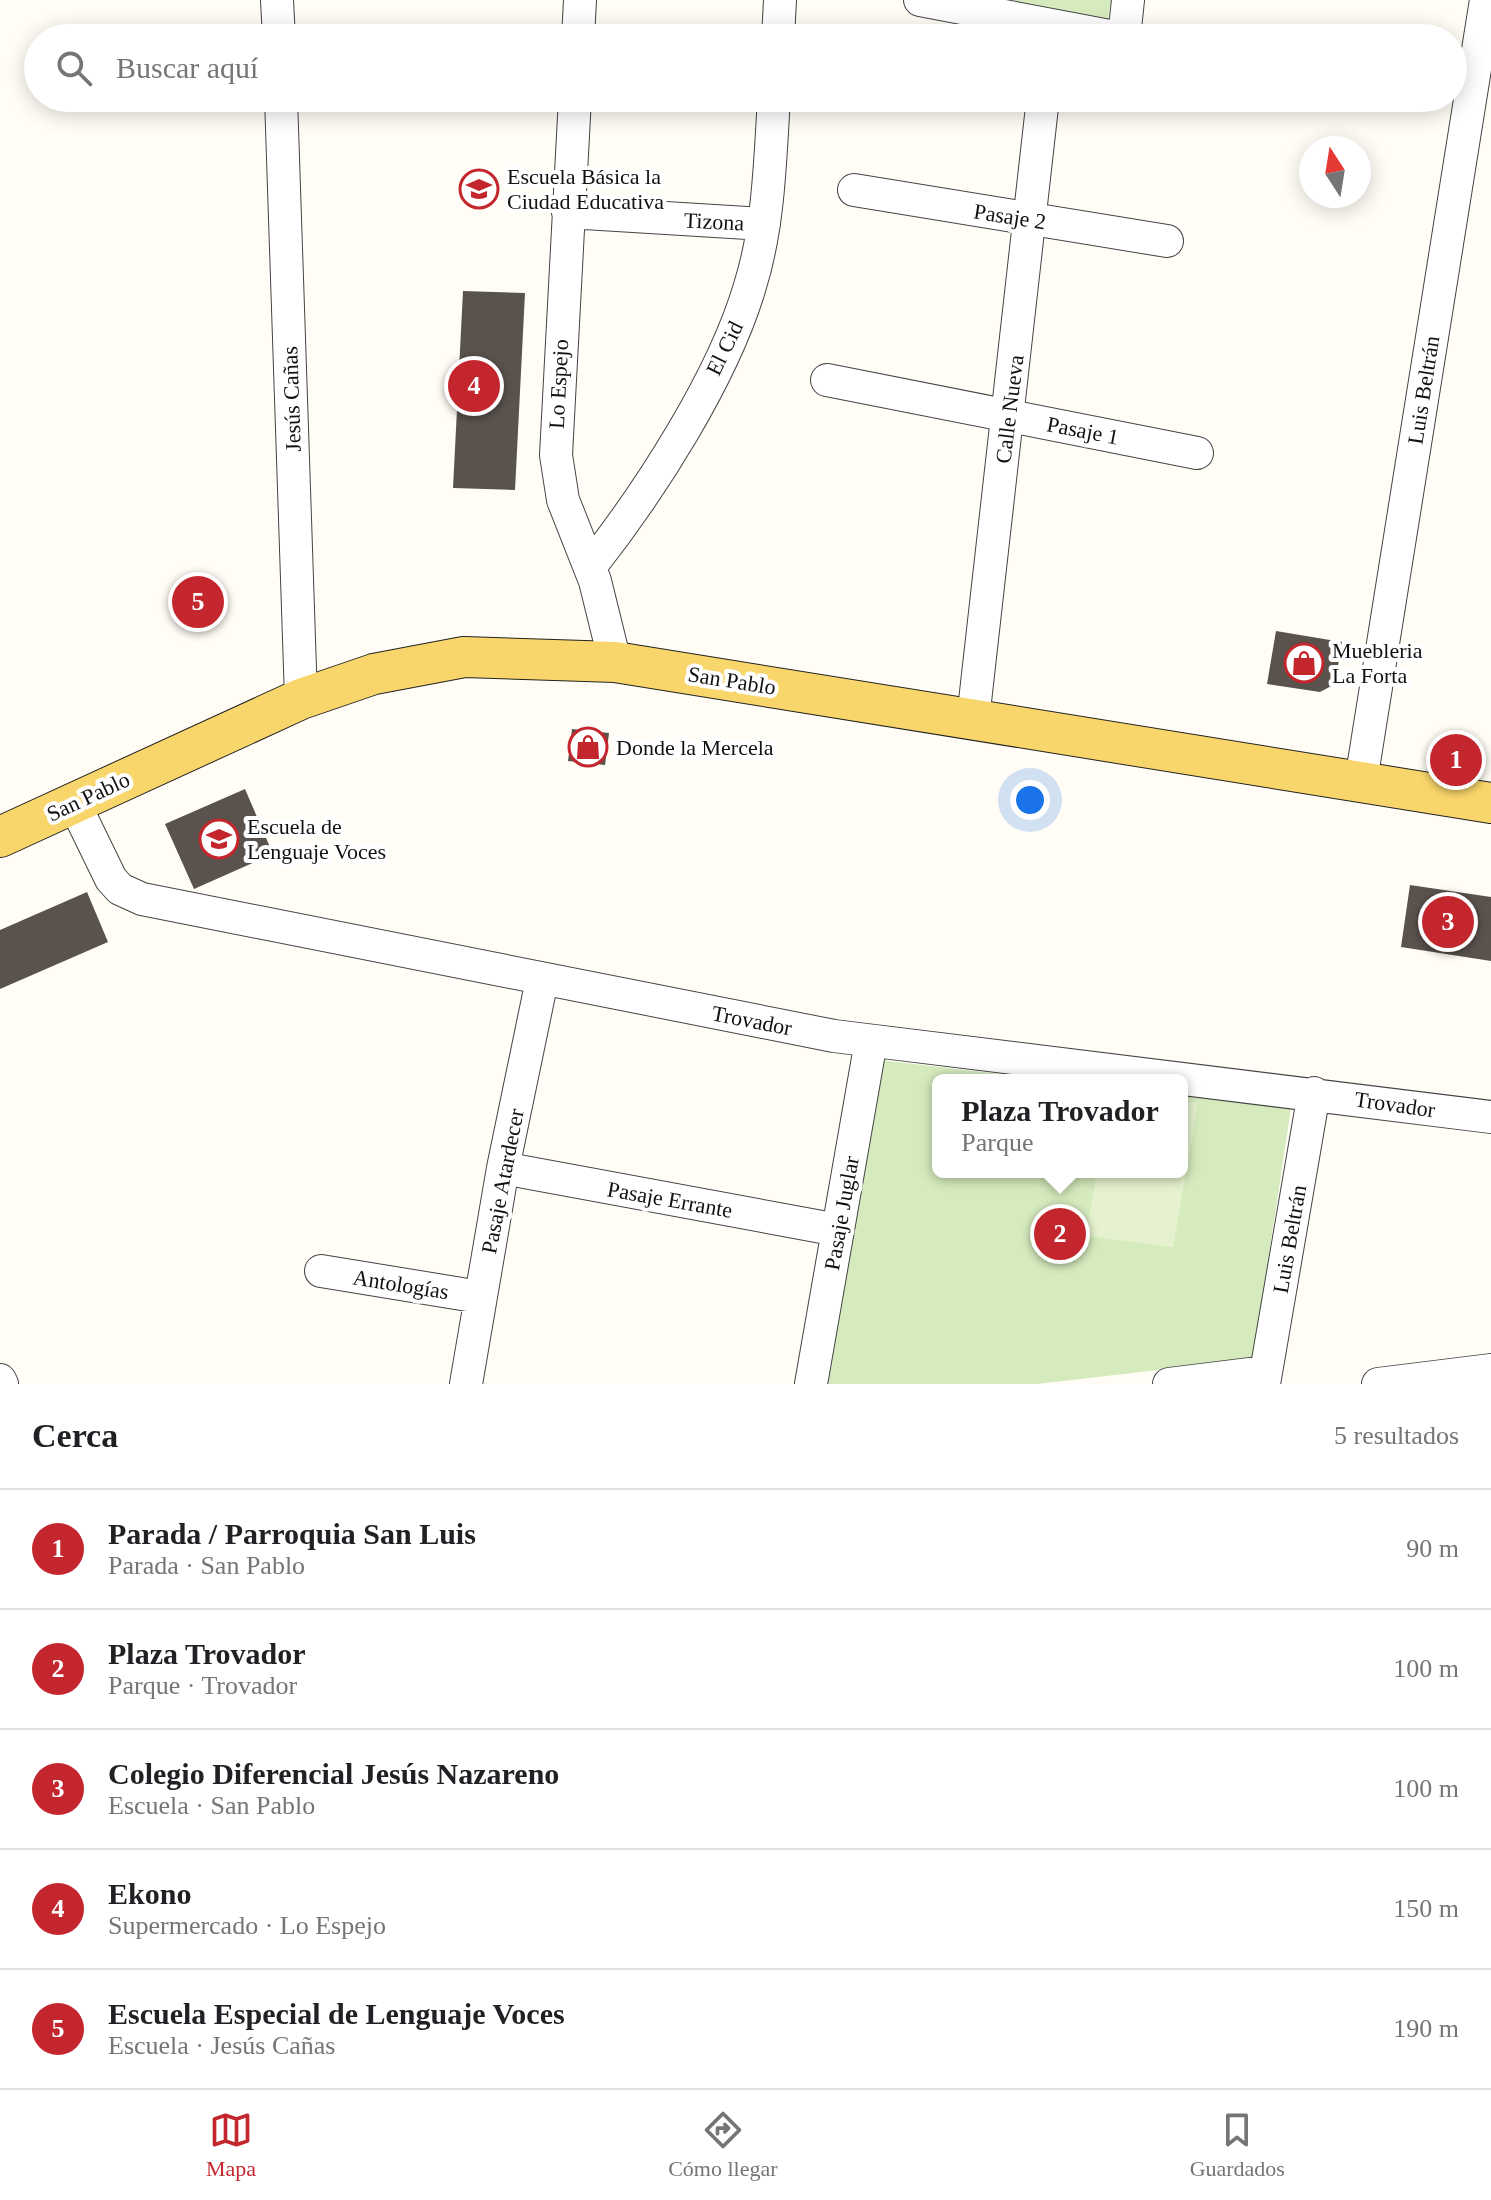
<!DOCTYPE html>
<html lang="es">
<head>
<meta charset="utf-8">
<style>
  body { margin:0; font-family:Georgia,serif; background:#f6f6f6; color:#202124 }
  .compass { position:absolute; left:1299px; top:136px; width:72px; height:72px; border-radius:50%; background:#fff; box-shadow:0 4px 20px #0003; rotate:348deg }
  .you { position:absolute; left:1030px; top:800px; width:28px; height:28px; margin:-20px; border:6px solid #fff; border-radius:50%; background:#1a73e8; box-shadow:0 0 0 12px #1a73e833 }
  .badge { display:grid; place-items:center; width:52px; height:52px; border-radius:50%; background:#c4262e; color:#fff; font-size:26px; font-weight:700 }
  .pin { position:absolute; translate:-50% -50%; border:4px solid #fff; box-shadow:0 2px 8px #0006 }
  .popup { position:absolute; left:932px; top:1074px; width:256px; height:104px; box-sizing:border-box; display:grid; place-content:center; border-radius:12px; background:#fff; filter:drop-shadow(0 2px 6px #0005); font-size:26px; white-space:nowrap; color:#757577 }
  .popup b { font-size:30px; color:#202124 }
  .popup::after { content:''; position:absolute; left:50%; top:100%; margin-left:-16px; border:16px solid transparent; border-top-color:#fff }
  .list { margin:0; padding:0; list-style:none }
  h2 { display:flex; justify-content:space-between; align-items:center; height:104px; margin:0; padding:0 32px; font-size:34px }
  h2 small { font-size:26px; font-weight:400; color:#757577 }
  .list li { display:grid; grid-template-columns:52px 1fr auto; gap:24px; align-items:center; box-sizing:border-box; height:120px; padding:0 32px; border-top:2px solid #e0e0e0 }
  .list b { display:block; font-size:30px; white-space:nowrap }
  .list p { margin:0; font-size:26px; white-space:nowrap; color:#757577 }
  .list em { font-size:26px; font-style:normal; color:#757577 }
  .icon { flex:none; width:44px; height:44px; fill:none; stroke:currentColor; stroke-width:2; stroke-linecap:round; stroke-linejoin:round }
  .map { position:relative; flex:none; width:1491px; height:1384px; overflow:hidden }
  .search { position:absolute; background:#fff; box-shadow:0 4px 20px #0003; left:24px; right:24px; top:24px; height:88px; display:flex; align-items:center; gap:20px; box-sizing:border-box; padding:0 28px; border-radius:44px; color:#757577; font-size:30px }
  .sheet { height:704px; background:#fff }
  nav { display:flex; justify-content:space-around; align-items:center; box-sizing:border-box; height:112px; border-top:2px solid #e0e0e0; background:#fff; font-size:22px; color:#757577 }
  nav a { display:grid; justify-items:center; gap:4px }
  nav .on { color:#c4262e }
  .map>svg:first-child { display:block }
  .green { fill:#d5ebbd }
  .pitch { fill:#e6f2cf }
  .building { fill:#5a524d }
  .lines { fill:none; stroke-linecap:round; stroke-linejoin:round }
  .minor-casing { stroke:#444; stroke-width:34 }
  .major-casing { stroke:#222; stroke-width:42 }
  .minor { stroke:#fff; stroke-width:32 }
  .major { stroke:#f9d66b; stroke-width:40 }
  .labels { text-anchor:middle; stroke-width:8; stroke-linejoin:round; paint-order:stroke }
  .poi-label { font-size:22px; fill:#111; stroke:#fff; text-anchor:start }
  .street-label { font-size:22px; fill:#111; stroke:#fff }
</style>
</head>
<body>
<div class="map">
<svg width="1491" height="1384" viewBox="0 0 1491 1384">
  <rect width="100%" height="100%" fill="#fffdf5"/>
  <!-- green -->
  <path class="green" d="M981 0H1111L1108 19Z
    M880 1060 1049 1080H938V1172H1182V1096L1291 1108 1253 1359 1037 1384H820Z"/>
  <!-- pitch -->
  <path class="pitch" d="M1182 1101 1198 1103 1173 1247 1086 1236 1097 1172H1182Z"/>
  <!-- building -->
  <path class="building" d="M463 291 525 293 515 490 453 488Z
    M1276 631 1342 642 1335 684 1320 692 1267 684Z
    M572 729 609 733 605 765 568 761Z
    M245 789 273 854 194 889 165 824Z
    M1410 885 1491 897V961L1401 947Z
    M87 892 108 942 0 989V930Z"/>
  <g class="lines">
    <defs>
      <path id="minor" d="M277 0 279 38
        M920 0 1120 38
        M578 38 580 0
        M778 38 780 0
        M1124 38 1128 0
        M281 98 301 699
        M575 98 556 455 563 500 595 581 615 662
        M854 190 1167 241
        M568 212 764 224
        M827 380 1197 453
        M590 567C650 491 723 378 750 286 769 225 770 161 774 98
        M973 719 1043 98
        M1361 781 1486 0
        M74 803 111 879 120 889 142 899 834 1036 1491 1117
        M503 1168 838 1230
        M321 1271 480 1297
        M0 1380 2 1384
        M466 1384 503 1168 542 980
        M811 1384 871 1041
        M1169 1384 1266 1372
        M1264 1384 1314 1093
        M1378 1384 1491 1370"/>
      <path id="major" d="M0 837 301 699 374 674 464 657 615 662 1491 803"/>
    </defs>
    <!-- minor casing -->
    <use href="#minor" class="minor-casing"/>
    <!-- major casing -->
    <use href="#major" class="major-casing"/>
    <!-- minor -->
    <use href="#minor" class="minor"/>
    <!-- major -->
    <use href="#major" class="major"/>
  </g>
  <!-- icons -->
  <defs>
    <symbol id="school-ring" viewBox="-11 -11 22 22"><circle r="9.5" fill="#fff" stroke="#c4262e" stroke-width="1.5"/><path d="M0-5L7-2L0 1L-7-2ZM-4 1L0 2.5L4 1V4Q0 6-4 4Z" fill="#c4262e"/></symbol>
    <symbol id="shop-ring" viewBox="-11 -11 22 22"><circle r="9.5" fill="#fff" stroke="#c4262e" stroke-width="1.5"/><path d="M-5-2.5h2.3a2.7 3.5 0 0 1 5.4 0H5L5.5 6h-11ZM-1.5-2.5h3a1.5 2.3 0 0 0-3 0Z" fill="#c4262e"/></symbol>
  </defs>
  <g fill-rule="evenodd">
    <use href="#school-ring" x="457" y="167" width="44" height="44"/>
    <use href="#shop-ring" x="1282" y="641" width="44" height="44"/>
    <use href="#shop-ring" x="566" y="725" width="44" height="44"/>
    <use href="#school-ring" x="197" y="817" width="44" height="44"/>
  </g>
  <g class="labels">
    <!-- poi labels -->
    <g class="poi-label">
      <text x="507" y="184">Escuela Básica la<tspan x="507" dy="25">Ciudad Educativa</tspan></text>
      <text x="1332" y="658">Muebleria<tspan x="1332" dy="25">La Forta</tspan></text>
      <text x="616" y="755">Donde la Mercela</text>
      <text x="247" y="834">Escuela de<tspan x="247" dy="25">Lenguaje Voces</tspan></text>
    </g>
    <!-- street labels -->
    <g class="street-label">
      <text transform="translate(1010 216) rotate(9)" y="8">Pasaje 2</text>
      <text transform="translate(714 221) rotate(3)" y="8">Tizona</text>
      <text transform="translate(724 348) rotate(-64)" y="8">El Cid</text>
      <text transform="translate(558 384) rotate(-87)" y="8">Lo Espejo</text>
      <text transform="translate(1423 390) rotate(-81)" y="8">Luis Beltrán</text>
      <text transform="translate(291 399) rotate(-92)" y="8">Jesús Cañas</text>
      <text transform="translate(1009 409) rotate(-83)" y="8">Calle Nueva</text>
      <text transform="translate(1083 430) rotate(11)" y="8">Pasaje 1</text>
      <text transform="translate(732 680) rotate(9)" y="8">San Pablo</text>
      <text transform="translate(88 796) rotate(-25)" y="8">San Pablo</text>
      <text transform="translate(752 1020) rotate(11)" y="8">Trovador</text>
      <text transform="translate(1395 1104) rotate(8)" y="8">Trovador</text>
      <text transform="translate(502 1181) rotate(-79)" y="8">Pasaje Atardecer</text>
      <text transform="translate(670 1199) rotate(10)" y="8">Pasaje Errante</text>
      <text transform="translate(841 1213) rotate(-80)" y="8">Pasaje Juglar</text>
      <text transform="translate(1289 1239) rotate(-80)" y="8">Luis Beltrán</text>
      <text transform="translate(401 1284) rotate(9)" y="8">Antologías</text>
    </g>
  </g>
</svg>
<svg class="compass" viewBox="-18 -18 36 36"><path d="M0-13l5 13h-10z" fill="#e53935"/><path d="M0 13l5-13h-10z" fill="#757577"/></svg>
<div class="you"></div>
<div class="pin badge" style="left:1456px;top:760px">1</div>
<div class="pin badge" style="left:1060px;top:1234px">2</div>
<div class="popup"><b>Plaza Trovador</b>Parque</div>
<div class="pin badge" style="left:1448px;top:922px">3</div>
<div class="pin badge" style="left:474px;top:386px">4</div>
<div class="pin badge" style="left:198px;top:602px">5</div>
<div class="search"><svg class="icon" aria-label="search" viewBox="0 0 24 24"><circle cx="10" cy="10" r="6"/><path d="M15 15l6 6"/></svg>Buscar aquí</div>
</div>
<section class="sheet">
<h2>Cerca<small>5 resultados</small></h2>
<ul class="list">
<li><span class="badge">1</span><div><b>Parada / Parroquia San Luis</b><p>Parada · San Pablo</p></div><em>90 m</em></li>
<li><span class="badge">2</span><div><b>Plaza Trovador</b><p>Parque · Trovador</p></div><em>100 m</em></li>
<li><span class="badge">3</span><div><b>Colegio Diferencial Jesús Nazareno</b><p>Escuela · San Pablo</p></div><em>100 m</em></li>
<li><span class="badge">4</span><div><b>Ekono</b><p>Supermercado · Lo Espejo</p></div><em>150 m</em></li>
<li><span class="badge">5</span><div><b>Escuela Especial de Lenguaje Voces</b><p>Escuela · Jesús Cañas</p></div><em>190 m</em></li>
</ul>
</section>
<nav>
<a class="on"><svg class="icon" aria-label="map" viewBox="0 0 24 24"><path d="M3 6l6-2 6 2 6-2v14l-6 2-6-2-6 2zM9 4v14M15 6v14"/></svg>Mapa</a>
<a><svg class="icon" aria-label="directions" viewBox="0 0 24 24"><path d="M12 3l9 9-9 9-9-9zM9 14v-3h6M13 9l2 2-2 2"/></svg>Cómo llegar</a>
<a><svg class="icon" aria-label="saved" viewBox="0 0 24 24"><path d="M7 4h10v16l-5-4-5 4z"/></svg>Guardados</a>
</nav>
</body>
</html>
